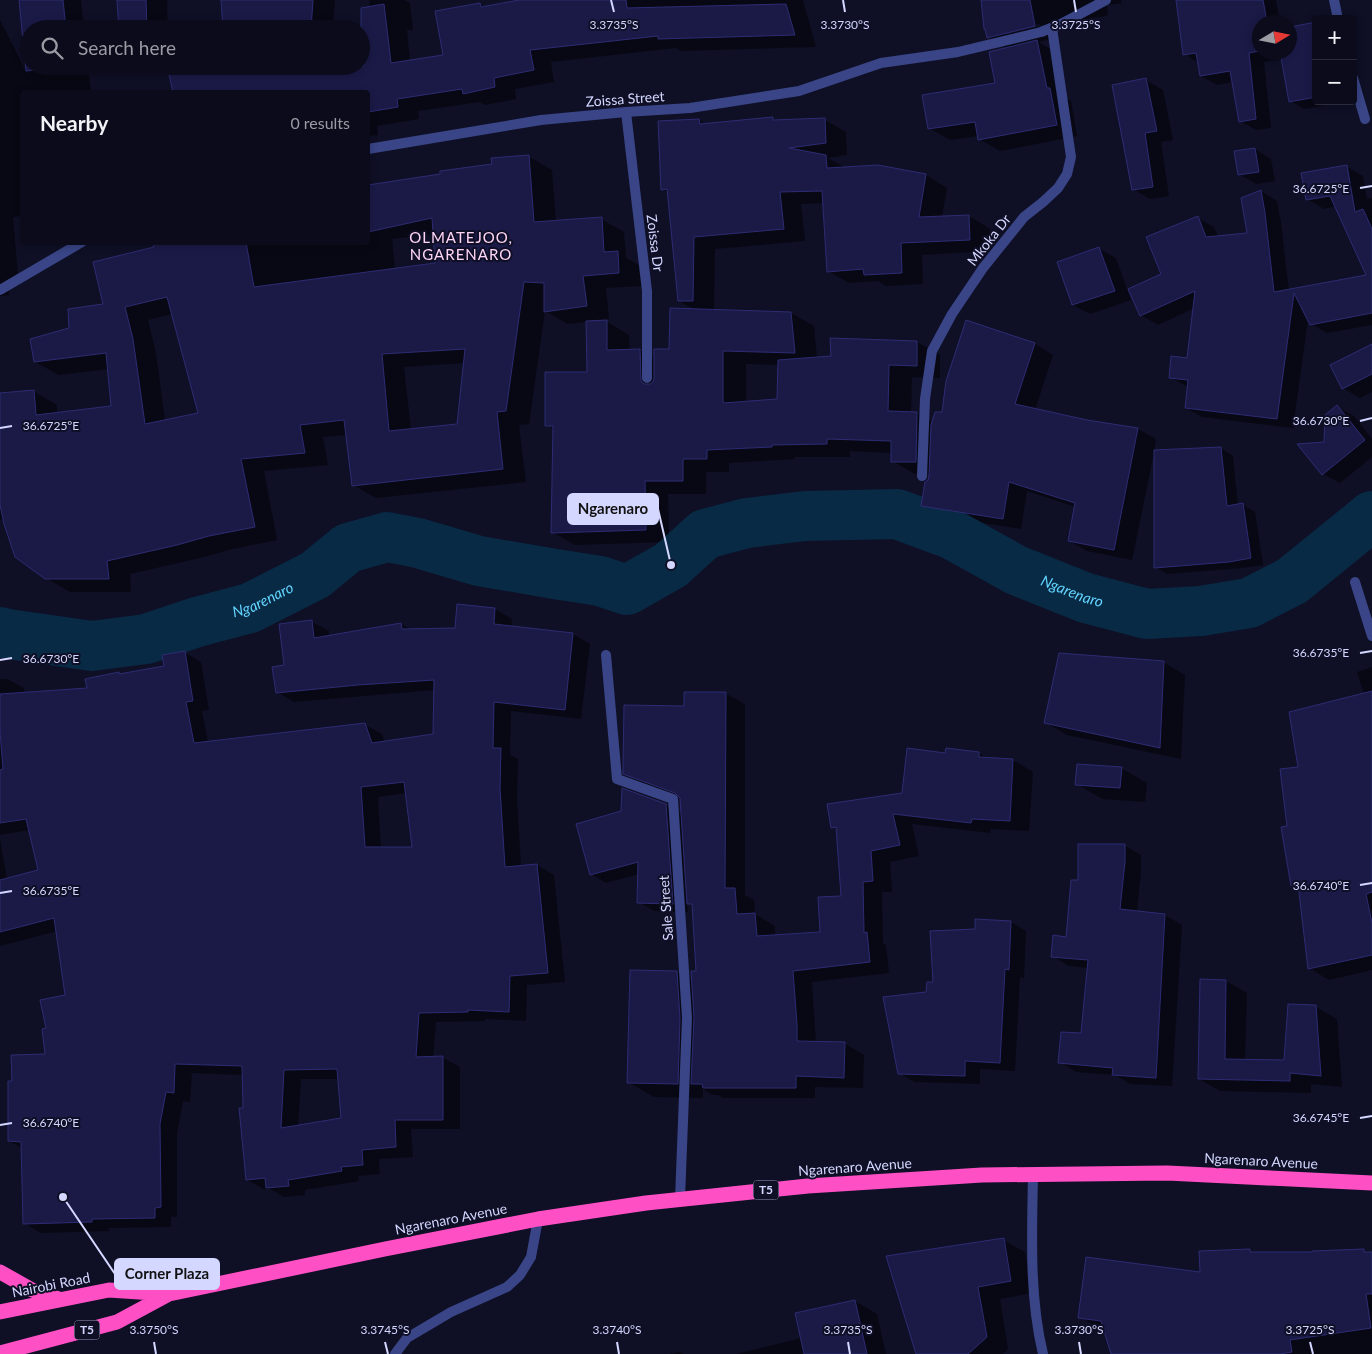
<!DOCTYPE html>
<html lang="en">
<head>
<meta charset="utf-8">
<style>
  body { margin:0; font-family:Lato,sans-serif; background:#191929; color:#f1f3f6 }
  .controls { position:absolute; right:15px; top:15px; display:grid; overflow:hidden; border-radius:5px; box-shadow:0 2px 8px #0003 }
  .controls button { width:45px; height:45px; display:grid; place-items:center; padding:0; border:0; border-bottom:1px solid #2b2b3b; background:#0b0b1c; color:#f1f3f6; font:25px sans-serif }
  .compass { position:absolute; left:1252px; top:15px; width:45px; height:45px; border-radius:50%; background:#0b0b1c; box-shadow:0 2px 8px #0003; rotate:80deg }
  .list { margin:0; padding:0; list-style:none }
  h2 { display:flex; justify-content:space-between; align-items:center; height:65px; margin:0; padding:0 20px; font-size:21px }
  h2 small { font-size:16px; font-weight:400; color:#9a9ba3 }
  .icon { flex:none; width:28px; height:28px; fill:none; stroke:currentColor; stroke-width:2; stroke-linecap:round; stroke-linejoin:round }
  .map { position:relative; flex:none; width:1372px; height:1354px; overflow:hidden }
  .search { position:absolute; background:#0b0b1c; box-shadow:0 2px 8px #0003; left:20px; top:20px; width:350px; height:55px; display:flex; align-items:center; gap:12px; box-sizing:border-box; padding:0 18px; border-radius:28px; color:#9a9ba3; font-size:19px }
  .panel { position:absolute; background:#0b0b1c; box-shadow:0 2px 8px #0003; left:20px; top:90px; width:350px; height:155px; border-radius:5px }
  .map>svg:first-child { display:block }
  .shadow { fill:#0007; fill-rule:evenodd }
  .lines { fill:none; stroke-linecap:round; stroke-linejoin:round }
  .river { stroke:#092a44; stroke-width:50 }
  .building { fill:#1b1a47; stroke:#2d2c73; fill-rule:evenodd }
  .street { stroke:#394586; stroke-width:10 }
  .highway { stroke:#ff4fc4; stroke-width:15 }
  .ticks { fill:none; stroke:#d4d7ff; stroke-width:2 }
  .labels { text-anchor:middle; stroke-width:4; stroke-linejoin:round; paint-order:stroke }
  .shield { fill:#0f0f26; stroke:#999bbe; stroke-width:1 }
  .shield-label { font-size:12px; font-weight:bold; fill:#d4d7ff }
  .street-label { font-size:14px; fill:#d4d7ff; stroke:#0f0f26 }
  .neighbourhood-label { font-size:15px; letter-spacing:1px; fill:#ffd6f8; stroke:#0f0f26 }
  .water-label { font-size:15px; font-style:italic; fill:#62d4ff; stroke:#0f0f26 }
  .ticks-label { font-size:12px; text-anchor:middle; fill:#d4d7ff; stroke:#0f0f26; stroke-width:4; stroke-linejoin:round; paint-order:stroke }
  .leader { fill:none; stroke:#d4d7ff; stroke-width:2 }
  .callout-dot { fill:#d4d7ff; stroke:#0f0f26; stroke-width:2 }
  .callout { fill:#d4d7ff; stroke:#d4d7ff; stroke-width:2 }
  .callout-label { font-size:15px; text-anchor:middle; font-weight:bold; fill:#111 }
</style>
</head>
<body>
<div class="map">
<svg width="1372" height="1354" viewBox="0 0 1372 1354">
  <rect width="100%" height="100%" fill="#0f0f26"/>
  <!-- shadow -->
  <path class="shadow" d="M20 0H81L84 29H29V66H88L91 92H22V216L13 217 19 286H9V295L0 296V20L28 75Z
    M132 0H167L168 29H141Z
    M222 0H335L333 29H227L224 27Z
    M369 0H404L410 3 413 30H407L410 61 445 57 480 4 485 7 526 0H803L816 47 681 51 676 48 551 62 554 82 515 89 516 99 485 105 479 102 418 111 419 119 377 126 378 135 368 136V92H254L294 86 361 66V57H364L370 8Z
    M982 0H1121L1122 3 1107 5 1108 14 1106 16 1053 24 1056 38 1039 42 1058 54 1067 99 1071 101 1077 136 1000 151 979 139V136L950 140 929 128 997 84 1007 48 988 37ZM1040 24 1041 26 1004 35V33Z
    M1177 0H1276L1280 22H1260V52H1290V29L1316 23V101H1350L1304 109 1290 101 1283 59 1264 62 1271 128 1256 130 1240 121 1233 82 1217 85 1201 76 1199 63 1184 54Z
    M214 27 218 29H204Z
    M1353 55 1362 99 1353 101Z
    M1146 80 1163 90 1173 140 1161 142 1169 196 1150 199 1133 189Z
    M773 118 778 121 825 120 846 132 847 155 828 158 846 168 878 166 926 175 947 188 942 217 969 216 990 229 991 251 922 255 923 284 886 286 878 281 849 283 828 271 824 203 801 204 805 241 715 249 714 311 791 313 814 326 817 358 833 357 832 339 917 342 940 355V378L912 377 911 413H917L933 422 943 413 967 322 1035 344 1053 355 1035 410 1087 422 1138 429 1156 439 1154 452 1221 448 1233 456 1238 506 1243 505 1255 512 1263 565 1242 568 1167 574 1155 567V453H1154L1132 560 1087 551 1069 541 1076 507 1027 491 1021 529 941 516 923 506 930 474H915L892 461V453L850 451V457H794L795 459 729 463V472H706V494H668L669 542 575 545 552 532 554 429 547 425 588 373 587 322 568 324 545 311 529 424 519 425 526 482 376 498 353 485 347 435 323 437 328 465 264 471 277 540 233 549 200 558 130 574 131 592H70L46 578 4 519 0 520V395L33 391 57 405V413L112 407 109 369 59 375 35 362 70 329 104 305 178 242H368V186L442 175 528 156 552 170 556 222 601 219 624 232 626 258 641 266 642 286 606 288 609 319 604 320 629 335 630 351 640 350 655 359 671 350 695 310 679 301 669 193 662 189 699 120 707 124ZM434 234 437 264 395 270 392 239ZM173 314 199 414 165 421 156 353 148 320ZM465 363 458 425 411 430 404 367ZM746 364 780 365 779 400 746 403Z
    M1255 149 1271 159 1275 181 1256 184 1239 174Z
    M1347 167 1363 176 1367 199 1372 198V325L1327 333 1311 324 1308 319 1293 428 1202 417 1186 408 1188 387 1170 377 1188 360 1195 308 1158 325 1141 315 1163 275 1197 218 1214 227 1218 237 1248 234 1243 199 1261 191 1277 201 1281 223 1289 291 1367 276 1336 206 1324 209 1307 199Z
    M1099 249 1116 258 1131 300 1090 314 1073 305Z
    M1372 347V392L1360 398 1343 388Z
    M1337 407 1354 416 1372 439V457L1340 483 1323 474 1325 444Z
    M495 609 512 619 511 627 573 634 590 644 581 719 511 711 510 755 518 759 517 798 521 866 537 865 554 875 565 982 527 985 526 1021 485 1019V1021L436 1022 433 1058H443L460 1067V1129H411L413 1157 379 1159 380 1174 358 1176 359 1181 305 1190V1195L284 1197 270 1189H264L247 1180 244 1075 192 1073 190 1102 183 1101 177 1134V1217H171V1227L109 1228V1231L41 1233 24 1223 22 1148 9 1141 13 1083 46 1055 48 1029 67 996 57 931 0 946V839L7 879 40 871 30 830 0 835V679H7L24 688V693L89 690 120 675 165 667 184 652 201 662 209 710 202 711 208 742 364 724 382 734 385 743 434 735 435 690 294 702 277 692 286 666 312 622 329 631V637L401 624 412 630H456ZM406 793 413 848 381 849 378 797ZM301 1079H339L343 1119 298 1126Z
    M1163 662 1185 675 1181 759 1067 735 1045 722Z
    M1372 667V970L1329 980 1309 968 1299 889 1292 885 1288 827 1299 768 1364 694 1357 672Z
    M725 693 745 704V895L754 900 755 914 775 926V936L821 933 842 898 838 830 832 827 903 794 946 754 947 750 979 753 988 759 1013 760 1033 772 1029 831 991 829 990 833 912 824 919 856 890 862 892 892H882L883 943 886 945 889 973 812 982 816 1043H844L864 1055 863 1088 815 1087V1098H723L718 1095H712L703 1089V1098L654 1097 628 1082 677 972 693 981 697 973 693 907 687 903 688 912 654 911 639 902V874L606 883 591 874 666 805 681 814 680 797 644 785 625 773 686 707Z
    M1121 768 1147 783 1145 802 1102 799 1077 784Z
    M1124 845 1141 855V872L1137 912 1165 915 1182 925 1172 1086 1130 1084 1115 1075 1076 1072 1060 1062 1083 1035 1088 968 1069 966 1052 956 1067 938 1079 882Z
    M1011 922 1026 931 1024 978 1020 977 1015 1071 980 1069V1084L915 1082 899 1073 928 993 976 930Z
    M1226 981 1247 993 1245 1061H1286L1316 1007 1337 1019 1342 1087 1311 1084V1093L1220 1091 1199 1079Z
    M1003 1240 1025 1252 1032 1293 1000 1299 1008 1349 1003 1354H918Z
    M1249 1250 1253 1253 1314 1254 1364 1250 1369 1253H1372V1354H1112L1105 1330 1101 1329 1080 1317 1201 1273Z
    M855 1301 877 1314 886 1354H736L802 1338Z
    M680 1352 684 1354H669Z"/>
  <g class="lines">
    <!-- river -->
    <path class="river" id="s1" d="M0 632 8 634 92 646 146 639 197 622 250 608 315 575 348 548 387 537 418 543 479 561 555 574 600 581 627 590 671 565 705 534 747 523 805 516 897 514 951 534 1016 570 1086 598 1147 614 1201 611 1249 603 1292 581 1372 516"/>
  </g>
  <!-- building -->
  <path class="building" d="M19 0H63L66 29H29V66H69L26 71Z
    M117 0H146L147 29H119Z
    M221 0H313L311 29H291V24L223 28Z
    M519 0H626L627 8 786 4 795 35 658 39V36L530 50 534 70 494 78 495 87 463 94 462 89 397 99 398 107 368 112V92H173L167 66H364L361 43V8L384 4 391 63 443 55 435 11 480 3 481 7Z
    M981 0H1030L1035 26 987 38 985 29H984Z
    M1176 0H1263L1267 22H1260V51L1249 53 1256 119 1239 122 1230 71 1200 76 1196 53 1183 55Z
    M1316 22V97L1289 102 1280 52H1290V27Z
    M1037 40 1047 88H1050L1057 125 978 140 975 122 928 129 922 95 995 83 989 52Z
    M1146 78 1157 131 1145 133 1153 187 1132 190 1112 85Z
    M773 117V120L825 118 826 143 789 148 826 155 827 168 878 165 926 174 919 217 969 215 970 240 901 243 902 273 864 275 863 269 827 272 822 191 780 192 784 229 694 237 693 301H678L667 189 661 190 658 121 699 119 700 124Z
    M1255 148 1259 172 1238 175 1234 151Z
    M529 155 534 222 602 217 604 252 618 251 619 273 583 276 587 306 544 312V283L524 282 506 411 497 412 503 469 352 486 344 420 300 425 305 453 241 459 255 527 209 536 177 545 107 561 109 579H45L15 557 4 524 0 505V393L34 390 36 415 111 406 106 353 34 362 30 339 69 328 68 309 103 304 93 262 154 247 152 242H246L254 287 435 263 432 218 368 232V185L440 174V171L492 164 491 158ZM167 297 198 413 145 424 133 339 125 307ZM465 349 457 424 389 431 382 354Z
    M1347 165 1355 212 1363 209 1372 229V313L1310 325 1294 293 1277 419 1185 408 1188 380 1169 378 1171 356 1187 358 1195 291 1140 316 1128 289 1161 274 1146 237 1198 216 1206 237 1247 233 1241 198 1261 190 1265 213 1274 292 1366 275 1330 196 1306 200 1301 173Z
    M1099 247 1115 291 1072 305 1057 262Z
    M670 308 791 312 795 353 723 351V403L777 399 778 360 831 356 830 338 917 341V366L889 365 888 411 917 412 916 462H891V441L827 439V444L772 445V447L707 450V459H683V481H645L646 530 551 533 553 426H545V372H587L586 321 607 320V350L640 349 641 381 644 384H650L653 382 654 378V349H669Z
    M966 320 1035 343 1015 404 1087 420 1138 428 1114 550 1068 541 1075 503 1009 482 1003 519 921 506 925 482 928 480 929 476 931 425 935 412H942L946 381Z
    M1372 344V374L1342 389 1330 365Z
    M1337 405 1365 440 1322 475 1297 444 1324 442 1325 415Z
    M1221 447 1227 506 1243 503 1251 558 1229 562 1154 568V450Z
    M457 604 495 608 494 624 573 633 565 710 494 702 493 748H501L500 788 505 867 537 864 548 973 510 976 509 1012 468 1010V1012L419 1013 416 1057 443 1056V1120H395L396 1147 362 1150 363 1165 341 1167 342 1171 288 1180 289 1186 266 1188 265 1178 246 1180 239 1108H243L242 1066 175 1064 174 1093 166 1092 160 1124 161 1207 155 1208V1218L92 1219V1222L23 1224 21 1142 8 1141V1081H12L11 1055 45 1054 42 1029 46 1028 40 1000 65 995 54 918 0 932V880L38 870 26 819 0 823V770L3 769 0 732V694L87 688 85 679 119 672V674L164 666 162 655 185 651 193 701 186 702 194 743 365 723 372 743 433 734 434 680 358 685 276 693 272 667 284 665 279 624 312 620 314 638 401 623 402 629 455 628ZM404 782 412 847H365L361 787ZM337 1069 341 1118 281 1128 284 1070Z
    M1059 653 1164 661 1160 748 1044 723Z
    M1372 691V892L1366 894 1372 923V955L1308 969 1298 884 1291 886 1281 827 1287 826 1280 769 1298 767 1289 712Z
    M684 692H726L725 888H735L737 914 755 913 757 936 820 932 818 897 841 896 836 827 831 828 827 804 902 793 907 748 945 753 946 748 979 752V757L1013 759 1010 821 972 819 971 823 893 814 900 845 871 851 873 881 863 882 864 933 867 932 870 962 793 971 797 1024V1041L845 1042 844 1078 796 1076V1088H703L702 1084H691L694 1018 691 971H696L692 904H687L680 798 675 793 623 774V765L624 705 684 706Z
    M1077 764 1122 767 1120 788 1075 785Z
    M622 788 666 804 673 904 637 903 638 862 590 875 576 824 621 811Z
    M1078 844H1125V862L1120 909 1165 914 1156 1078 1112 1075 1113 1068 1058 1063 1061 1032 1081 1033 1088 960 1051 957 1053 935 1066 937 1071 880H1078Z
    M975 919 1011 921 1009 970 1005 969 1000 1063 965 1061V1076L898 1074 883 997 926 992 927 982H933L930 931 975 929Z
    M630 970 677 971 680 1018 678 1084 627 1083Z
    M1200 979 1226 980 1225 1059 1284 1060 1288 1004 1316 1005 1321 1076 1290 1073V1081L1198 1079Z
    M1004 1238 1011 1281 978 1287 987 1337 968 1354H916L886 1256Z
    M1250 1249V1252H1312V1251L1364 1249V1252H1372V1294H1366L1371 1328 1290 1340 1292 1352 1280 1354H1111L1101 1321 1078 1318 1086 1257 1200 1272 1199 1251Z
    M855 1300 867 1354H804L795 1313Z"/>
  <g class="lines">
    <!-- street -->
    <path class="street" d="M1334 0 1338 19
      M1353 78 1365 119
      M626 112 647 291V378
      M368 149 541 120 626 112 690 108 799 91 881 63 958 52 1041 32 1061 24 1106 0
      M0 290 82 242
      M922 476 925 399 932 351 952 314 983 268 1024 217 1043 202 1058 188 1067 174 1071 157 1052 28
      M1355 582 1372 636
      M606 655 617 779 673 799 687 1018 680 1199
      M1033 1174C1032 1233 1029 1296 1043 1354
      M395 1354 407 1338 451 1312 507 1287 520 1275 531 1257 538 1219"/>
    <!-- highway -->
    <path class="highway" d="M0 1272 32 1290 59 1299
      M0 1312 109 1290 169 1294 385 1249 538 1219 646 1203 808 1186 982 1175 1167 1173 1372 1183
      M0 1353 117 1322 169 1294"/>
  </g>
  <!-- ticks -->
  <path class="ticks" d="M611 0 614 12M843 0 845 12M1074 0 1076 12M1360 188 1372 186M1360 421 1372 418M0 428 12 426M1360 653 1372 651M0 660 12 658M1360 885 1372 883M0 893 12 891M1360 1118 1372 1116M0 1125 12 1123M154 1342 156 1354M385 1342 388 1354M617 1342 619 1354M848 1342 850 1354M1079 1342 1081 1354M1310 1342 1313 1354"/>
  <g class="labels">
    <!-- shield labels -->
    <g class="shield">
      <rect x="753.5" y="1180.5" width="25" height="19" rx="4"/>
      <rect x="74.5" y="1320.5" width="25" height="19" rx="4"/>
    </g>
    <g class="shield-label">
      <text x="766" y="1194">T5</text>
      <text x="87" y="1334">T5</text>
    </g>
    <!-- street labels -->
    <g class="street-label">
      <text transform="translate(625 99) rotate(-4)" y="5">Zoissa Street</text>
      <text transform="translate(989 240) rotate(-52)" y="5">Mkoka Dr</text>
      <text transform="translate(655 243) rotate(83)" y="5">Zoissa Dr</text>
      <text transform="translate(666 908) rotate(-94)" y="5">Sale Street</text>
      <text transform="translate(1261 1161) rotate(3)" y="5">Ngarenaro Avenue</text>
      <text transform="translate(855 1167) rotate(-4)" y="5">Ngarenaro Avenue</text>
      <text transform="translate(451 1219) rotate(-11)" y="5">Ngarenaro Avenue</text>
      <text transform="translate(51 1285) rotate(-11)" y="5">Nairobi Road</text>
    </g>
    <!-- neighbourhood labels -->
    <g class="neighbourhood-label">
      <text x="461" y="243">OLMATEJOO,<tspan x="461" dy="17">NGARENARO</tspan></text>
    </g>
    <!-- water labels -->
    <g class="water-label">
      <text dy="5" stroke="none"><textPath href="#s1" startOffset="1141">Ngarenaro</textPath></text>
      <text dy="5" stroke="none"><textPath href="#s1" startOffset="271">Ngarenaro</textPath></text>
    </g>
  </g>
  <g class="ticks-label">
    <text x="614" y="29">3.3735°S</text>
    <text x="845" y="29">3.3730°S</text>
    <text x="1076" y="29">3.3725°S</text>
    <text x="1321" y="193">36.6725°E</text>
    <text x="1321" y="425">36.6730°E</text>
    <text x="51" y="430">36.6725°E</text>
    <text x="1321" y="657">36.6735°E</text>
    <text x="51" y="663">36.6730°E</text>
    <text x="1321" y="890">36.6740°E</text>
    <text x="51" y="895">36.6735°E</text>
    <text x="1321" y="1122">36.6745°E</text>
    <text x="51" y="1127">36.6740°E</text>
    <text x="154" y="1334">3.3750°S</text>
    <text x="385" y="1334">3.3745°S</text>
    <text x="617" y="1334">3.3740°S</text>
    <text x="848" y="1334">3.3735°S</text>
    <text x="1079" y="1334">3.3730°S</text>
    <text x="1310" y="1334">3.3725°S</text>
  </g>
  <!-- callouts -->
  <path class="leader" d="M671 565L658 509M63 1197L115 1274"/>
  <g class="callout-dot">
    <circle cx="671" cy="565" r="5"/>
    <circle cx="63" cy="1197" r="5"/>
  </g>
  <g class="callout">
    <rect x="568" y="494" width="90" height="30" rx="5"/>
    <rect x="115" y="1259" width="104" height="30" rx="5"/>
  </g>
  <g class="callout-label">
    <text x="613" y="514">Ngarenaro</text>
    <text x="167" y="1279">Corner Plaza</text>
  </g>
</svg>
<div class="controls">
<button>+</button>
<button>−</button>
</div>
<svg class="compass" viewBox="-18 -18 36 36"><path d="M0-13l5 13h-10z" fill="#e53935"/><path d="M0 13l5-13h-10z" fill="#9a9ba3"/></svg>
<div class="search"><svg class="icon" aria-label="search" viewBox="0 0 24 24"><circle cx="10" cy="10" r="6"/><path d="M15 15l6 6"/></svg>Search here</div>
<section class="panel">
<h2>Nearby<small>0 results</small></h2>
<ul class="list">
</ul>
</section>
</div>
</body>
</html>
